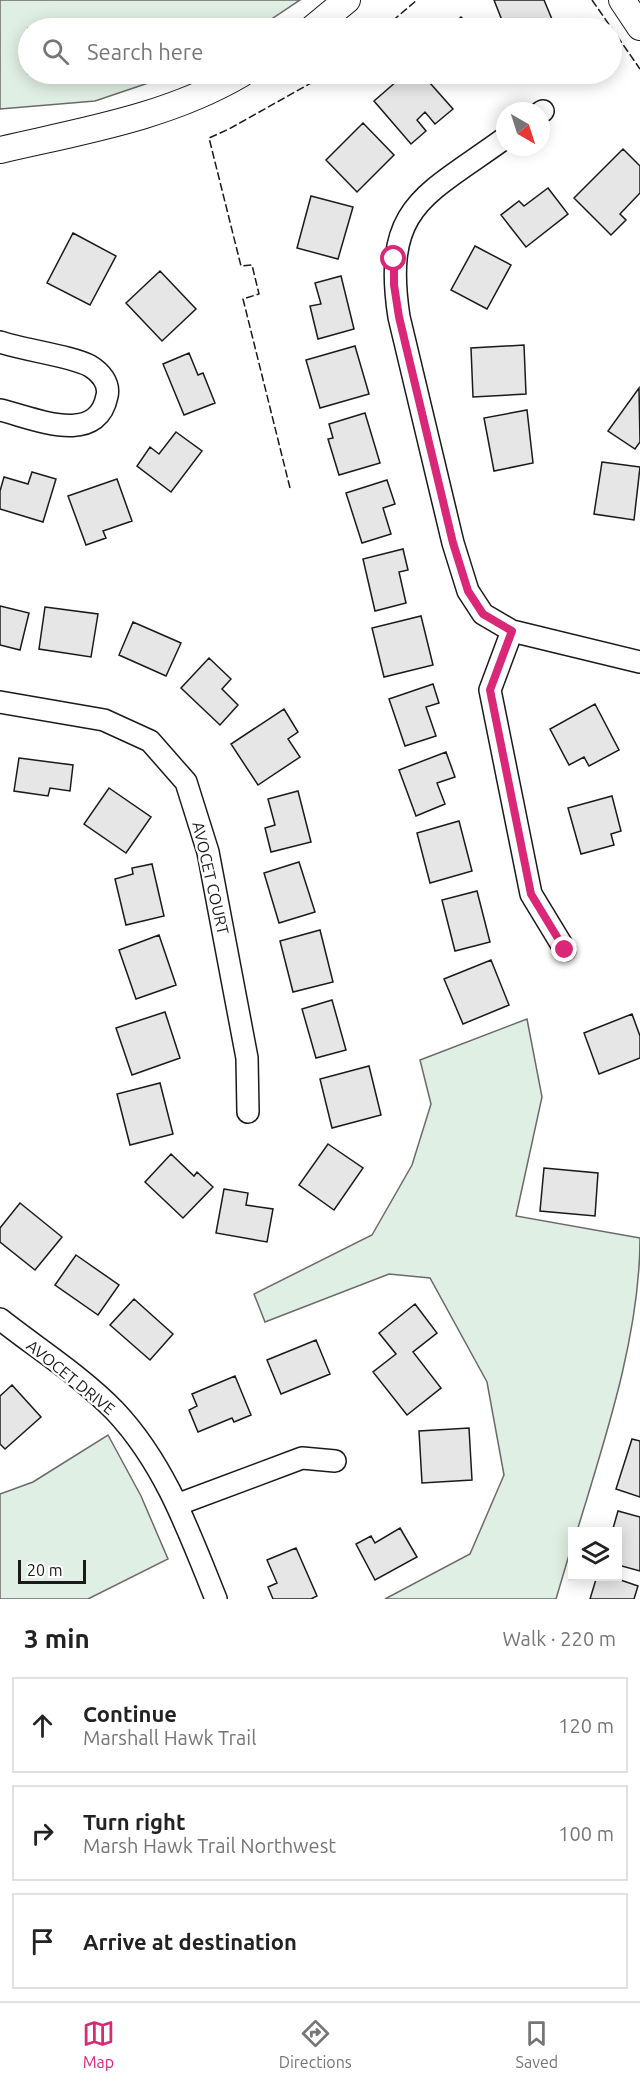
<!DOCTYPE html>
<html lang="en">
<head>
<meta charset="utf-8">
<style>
  body { margin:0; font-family:Ubuntu,sans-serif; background:#f6f6f6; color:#222 }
  .controls { position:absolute; right:18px; bottom:18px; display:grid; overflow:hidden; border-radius:0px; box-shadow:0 3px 15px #0003 }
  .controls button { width:54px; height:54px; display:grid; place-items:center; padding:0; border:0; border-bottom:2px solid #e0e0e0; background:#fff; color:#222; font:30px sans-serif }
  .compass { position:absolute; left:496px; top:102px; width:54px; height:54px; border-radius:50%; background:#fff; box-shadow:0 3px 15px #0003; rotate:141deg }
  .scale { position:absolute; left:18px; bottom:15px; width:68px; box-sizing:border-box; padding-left:6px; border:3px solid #1a1a1a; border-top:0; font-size:16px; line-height:21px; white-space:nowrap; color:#1a1a1a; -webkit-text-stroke:4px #fff; paint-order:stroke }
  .stop { position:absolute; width:18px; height:18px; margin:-14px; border:4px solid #db2777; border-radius:50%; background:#fff }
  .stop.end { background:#db2777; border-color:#fff; box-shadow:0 2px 6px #0008 }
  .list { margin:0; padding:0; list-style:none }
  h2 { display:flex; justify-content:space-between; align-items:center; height:78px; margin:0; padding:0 24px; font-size:26px }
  h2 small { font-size:20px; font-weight:400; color:#767676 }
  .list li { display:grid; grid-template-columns:39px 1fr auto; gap:18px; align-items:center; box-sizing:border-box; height:96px; margin:0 12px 12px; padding:0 12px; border:2px solid #e0e0e0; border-radius:0px }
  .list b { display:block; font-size:22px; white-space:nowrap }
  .list p { margin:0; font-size:20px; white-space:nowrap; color:#767676 }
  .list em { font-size:20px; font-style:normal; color:#767676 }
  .icon { flex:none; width:33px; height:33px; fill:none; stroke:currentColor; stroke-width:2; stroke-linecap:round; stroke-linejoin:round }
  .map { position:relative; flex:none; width:640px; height:1599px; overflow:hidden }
  .search { position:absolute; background:#fff; box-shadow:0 3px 15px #0003; left:18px; right:18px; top:18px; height:66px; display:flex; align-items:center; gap:15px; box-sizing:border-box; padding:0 21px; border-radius:33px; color:#767676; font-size:22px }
  .sheet { height:402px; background:#fff }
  nav { display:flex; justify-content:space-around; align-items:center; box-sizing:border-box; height:84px; border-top:2px solid #e0e0e0; background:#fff; font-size:16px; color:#767676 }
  nav a { display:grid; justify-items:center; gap:3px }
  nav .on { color:#db2777 }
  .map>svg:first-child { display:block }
  .green { fill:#e0efe3; stroke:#6a6a6a; stroke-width:1.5 }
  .building { fill:#e6e6e6; stroke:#1a1a1a; stroke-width:1.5 }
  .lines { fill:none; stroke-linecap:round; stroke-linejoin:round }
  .minor-casing { stroke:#1a1a1a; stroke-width:24 }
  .tertiary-casing { stroke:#1a1a1a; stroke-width:28 }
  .minor { stroke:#fff; stroke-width:21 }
  .tertiary { stroke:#fff; stroke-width:26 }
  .fence { stroke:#1a1a1a; stroke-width:1.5; stroke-dasharray:8 3; stroke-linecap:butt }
  .route { stroke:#db2777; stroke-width:8 }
  .labels { text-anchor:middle; stroke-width:4.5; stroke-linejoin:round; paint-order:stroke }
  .street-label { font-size:16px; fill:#1a1a1a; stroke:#fff }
</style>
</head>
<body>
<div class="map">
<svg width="640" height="1599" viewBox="0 0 640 1599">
  <rect width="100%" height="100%" fill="#fff"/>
  <!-- green -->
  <path class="green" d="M0 0H300L258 28H28V74H175L95 101 0 109Z
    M527 1019 542 1097 516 1216 640 1238C640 1335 605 1439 577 1531L572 1532V1545L556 1599H385L470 1554 504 1475 487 1382 430 1278 389 1274 265 1322 254 1294 372 1235 412 1165 431 1104 420 1060Z
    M108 1435 141 1496 168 1559 88 1599H0V1494L33 1482Z"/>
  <!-- building -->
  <path class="building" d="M494 0H544L554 24 543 28H505Z
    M461 17 471 28H448Z
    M405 74H422L453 109 435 124 425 112 417 120 426 131 411 144 374 101Z
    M363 123 394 155 357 192 326 160Z
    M623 149 640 166V193L620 214 626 220 611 235 574 198Z
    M548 188 568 214 526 247 501 215 519 201 524 206Z
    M311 196 353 207 338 259 297 248Z
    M73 233 116 256 90 305 47 283Z
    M475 246 511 265 487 309 451 290Z
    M160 271 196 309 162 341 126 303Z
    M341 276 354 329 318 339 310 306 321 304 315 283Z
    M524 345 526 394 473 397 471 348Z
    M355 346 369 394 320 408 306 360Z
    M189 353 198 375 203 373 215 403 184 415 163 364Z
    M639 388 640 442 635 449 608 431Z
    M527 410 533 463 494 471 484 418Z
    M365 413 380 463 339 475 328 439 333 438 329 424Z
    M176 432 202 451 171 492 137 466 150 447 159 454Z
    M602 462 640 467 634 520 594 514Z
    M32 472 56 479 43 522 0 509V491L4 477 28 484Z
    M117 479 132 521 103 531 106 538 86 545 68 496Z
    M387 480 395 504 383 508 391 534 362 543 346 493Z
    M403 549 408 570 399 572 406 603 375 611 363 559Z
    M0 606 29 613 20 650 0 645Z
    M45 607 98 614 91 657 39 649Z
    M421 616 433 665 384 677 372 628Z
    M133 622 181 643 166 676 119 655Z
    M209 658 231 679 222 689 238 705 220 725 181 688Z
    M433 684 439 703 426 707 436 736 405 746 389 699Z
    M595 704 619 750 589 766 584 757 569 765 550 729Z
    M284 709 298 732 288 739 300 757 258 785 231 744Z
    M446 752 455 777 437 783 445 804 416 816 399 770Z
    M19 758 73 765 70 791 50 788 48 796 14 791Z
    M109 788 151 817 126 853 84 824Z
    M298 791 311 842 271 852 265 828 275 825 268 799Z
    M612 796 621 831 611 834 614 845 581 854 568 808Z
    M459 821 472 871 430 883 417 833Z
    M299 862 315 912 279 923 264 873Z
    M152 864 164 916 126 925 115 879 133 874 132 868Z
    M477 891 490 942 455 951 442 900Z
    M320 930 333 982 293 992 280 941Z
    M159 935 176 985 136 999 119 950Z
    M491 960 509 1005 463 1024 444 979Z
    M332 1000 346 1050 316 1058 302 1009Z
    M165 1012 180 1058 132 1075 116 1028Z
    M632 1014 640 1036V1058L599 1074 584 1033Z
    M369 1066 381 1115 332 1128 320 1079Z
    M160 1083 173 1134 130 1145 117 1094Z
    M328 1144 363 1168 334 1210 299 1185Z
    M171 1154 194 1176 197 1172 213 1187 183 1218 145 1182Z
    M544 1168 598 1173 595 1216 540 1211Z
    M224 1189 248 1193 246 1205 273 1209 267 1242 216 1233Z
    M20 1203 62 1237 35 1270 0 1242V1228Z
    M76 1255 119 1285 98 1315 55 1285Z
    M134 1299 173 1334 150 1360 110 1325Z
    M415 1304 437 1333 413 1352 441 1388 407 1415 373 1372 396 1354 379 1333Z
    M316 1340 330 1374 281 1394 267 1360Z
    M235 1376 251 1415 234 1422 232 1418 198 1432 189 1410 197 1406 192 1394Z
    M12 1385 41 1417 5 1449 0 1444V1396Z
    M469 1428 472 1480 422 1483 419 1431Z
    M632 1439 640 1441V1497L616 1489Z
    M618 1511 640 1517V1571L618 1565V1532H612Z
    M400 1528 417 1557 375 1580 356 1544 371 1536 375 1543Z
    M296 1548 317 1596 311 1599H273L268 1587 277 1583 267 1560Z
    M597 1576H609L638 1586 634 1599H590Z"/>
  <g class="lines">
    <defs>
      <path id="minor" d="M541 112 543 111
        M505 138C425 196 382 206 399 317L453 543 468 591 483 614 512 631 640 662
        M0 342C23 350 72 356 90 366 100 372 110 383 107 396 97 447 34 418 0 410
        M512 631 490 690 531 894 565 950
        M0 702 104 720 150 741 186 782 208 852 247 1058 248 1112
        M0 1319C38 1349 81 1376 115 1411 165 1464 189 1532 216 1599
        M179 1504 302 1458 335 1461"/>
      <path id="tertiary" d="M622 0 640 27
        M313 28 347 0
        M0 150C82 131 168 117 241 74"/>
    </defs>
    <!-- minor casing -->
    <use href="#minor" class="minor-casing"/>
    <!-- tertiary casing -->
    <use href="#tertiary" class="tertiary-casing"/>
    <!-- minor -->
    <use href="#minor" class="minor"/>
    <!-- tertiary -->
    <use href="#tertiary" class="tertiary"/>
    <!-- fence -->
    <path class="fence" d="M592 0 640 69
      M384 28 417 0
      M290 488 243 299 259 294 252 265 241 266 209 138 229 129 327 74"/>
  </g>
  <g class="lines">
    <!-- route -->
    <path class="route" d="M394 259V285L399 317 453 543 468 591 483 614 512 631 490 690 531 894 565 950"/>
  </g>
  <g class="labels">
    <!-- street labels -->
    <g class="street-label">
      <text transform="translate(211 878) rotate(77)" y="6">AVOCET COURT</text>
      <text transform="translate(71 1377) rotate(39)" y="6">AVOCET DRIVE</text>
    </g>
  </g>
</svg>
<div class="controls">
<button><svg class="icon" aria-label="layers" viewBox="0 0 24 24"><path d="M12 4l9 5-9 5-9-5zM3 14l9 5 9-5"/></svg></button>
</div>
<svg class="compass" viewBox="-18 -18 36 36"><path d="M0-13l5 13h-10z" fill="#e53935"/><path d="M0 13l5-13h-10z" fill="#767676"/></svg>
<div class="scale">20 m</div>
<div class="stop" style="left:394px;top:259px"></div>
<div class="stop end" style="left:565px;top:950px"></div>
<div class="search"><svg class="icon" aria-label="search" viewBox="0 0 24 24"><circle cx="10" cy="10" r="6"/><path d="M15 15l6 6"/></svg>Search here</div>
</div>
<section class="sheet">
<h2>3 min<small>Walk · 220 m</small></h2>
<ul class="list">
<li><svg class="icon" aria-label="ahead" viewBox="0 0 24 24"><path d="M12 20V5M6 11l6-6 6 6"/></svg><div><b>Continue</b><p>Marshall Hawk Trail</p></div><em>120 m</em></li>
<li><svg class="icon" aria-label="right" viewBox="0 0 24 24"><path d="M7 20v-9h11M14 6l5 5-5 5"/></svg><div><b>Turn right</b><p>Marsh Hawk Trail Northwest</p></div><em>100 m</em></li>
<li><svg class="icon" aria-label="arrive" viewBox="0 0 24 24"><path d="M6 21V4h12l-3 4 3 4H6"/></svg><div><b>Arrive at destination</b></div></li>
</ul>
</section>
<nav>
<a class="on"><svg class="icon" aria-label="map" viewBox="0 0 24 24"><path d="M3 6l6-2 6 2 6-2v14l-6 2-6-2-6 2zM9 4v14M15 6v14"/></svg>Map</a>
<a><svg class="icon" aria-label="directions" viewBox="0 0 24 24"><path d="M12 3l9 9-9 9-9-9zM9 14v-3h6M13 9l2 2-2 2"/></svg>Directions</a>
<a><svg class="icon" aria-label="saved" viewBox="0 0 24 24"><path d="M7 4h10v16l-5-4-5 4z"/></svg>Saved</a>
</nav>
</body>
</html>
